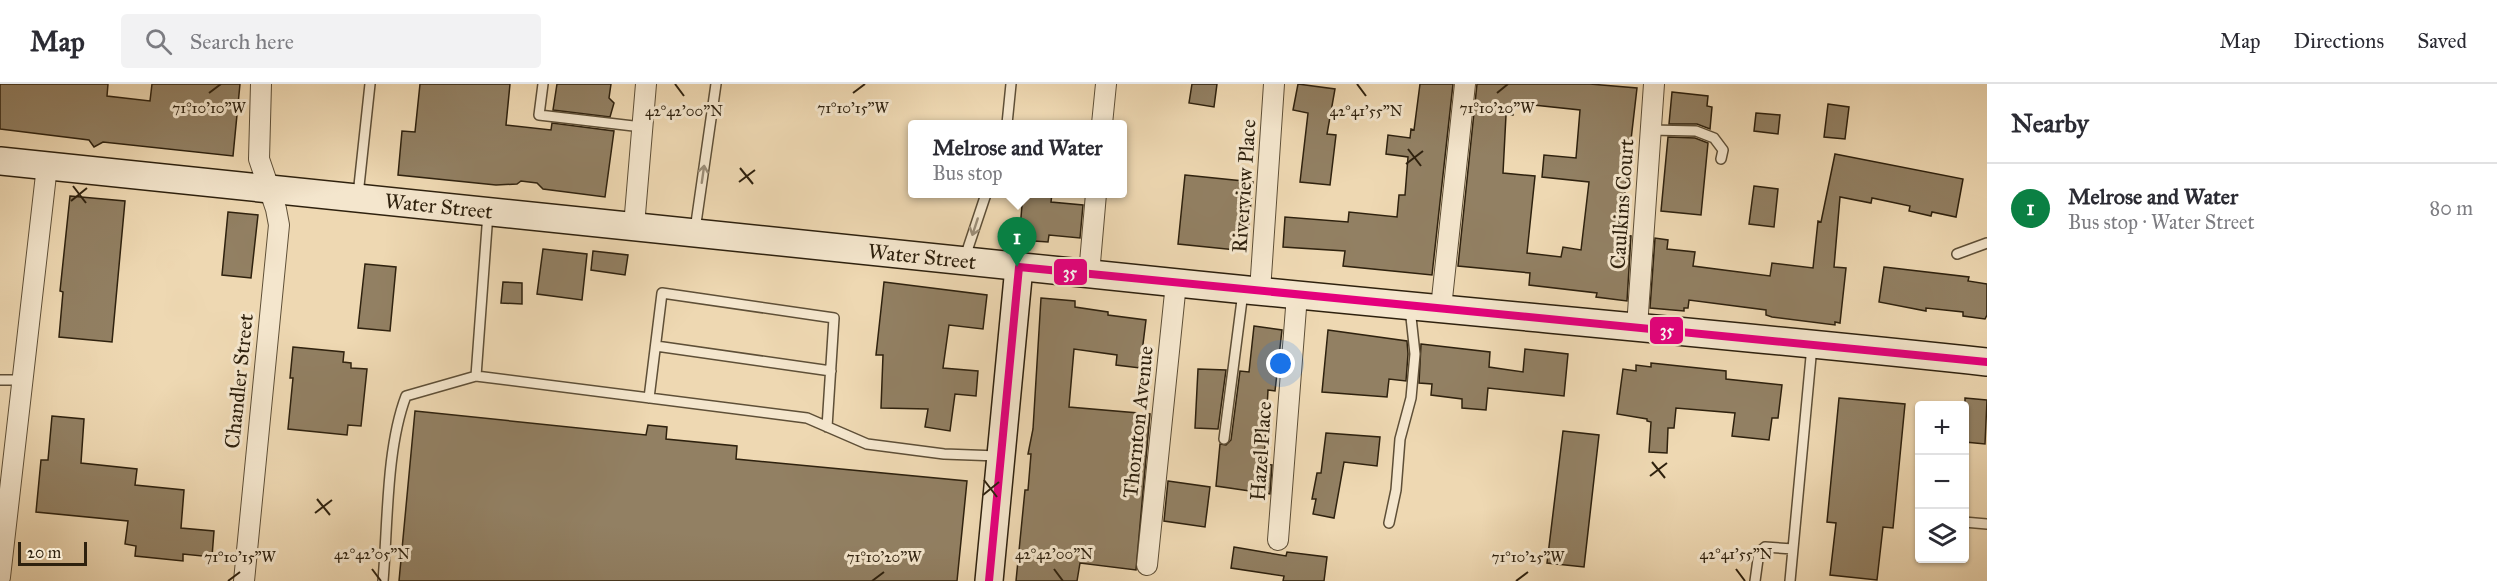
<!DOCTYPE html>
<html lang="en">
<head>
<meta charset="utf-8">
<style>
  body { margin:0; font-family:"IM FELL Great Primer",serif; background:#f2f2f3; color:#2b2b33 }
  .controls { position:absolute; right:18px; bottom:18px; display:grid; overflow:hidden; border-radius:6px; box-shadow:0 2px 4px #0004 }
  .controls button { width:54px; height:54px; display:grid; place-items:center; padding:0; border:0; border-bottom:2px solid #e1e1e2; background:#fff; color:#2b2b33; font:30px sans-serif }
  .scale { position:absolute; left:18px; bottom:15px; width:69px; box-sizing:border-box; padding-left:6px; border:3px solid #2e210e; border-top:0; font-size:16px; line-height:21px; white-space:nowrap; color:#2e210e; -webkit-text-stroke:4px #f4e6cd; paint-order:stroke }
  .you { position:absolute; left:1281px; top:280px; width:21px; height:21px; margin:-15px; border:4px solid #fff; border-radius:50%; background:#1a73e8; box-shadow:0 0 0 9px #1a73e833 }
  .badge { display:grid; place-items:center; width:39px; height:39px; border-radius:50%; background:#0b8043; color:#fff; font-size:20px; font-weight:700 }
  .pin { position:absolute; translate:-50% -50px; filter:drop-shadow(0 2px 3px #0008) }
  .pin::after { content:''; position:absolute; top:32px; width:21px; height:18px; background:inherit; clip-path:polygon(0 0,100% 0,50% 100%) }
  .popup { position:absolute; left:908px; top:36px; width:219px; height:78px; box-sizing:border-box; display:grid; place-content:center; border-radius:6px; background:#fff; filter:drop-shadow(0 2px 4px #0005); font-size:20px; white-space:nowrap; color:#7c7c81 }
  .popup b { font-size:22px; color:#2b2b33 }
  .popup::after { content:''; position:absolute; left:50%; top:100%; margin-left:-12px; border:12px solid transparent; border-top-color:#fff }
  .list { margin:0; padding:0; list-style:none }
  h2 { display:flex; justify-content:space-between; align-items:center; height:78px; margin:0; padding:0 24px; font-size:26px }
  h2 small { font-size:20px; font-weight:400; color:#7c7c81 }
  .list li { display:grid; grid-template-columns:39px 1fr auto; gap:18px; align-items:center; box-sizing:border-box; height:90px; padding:0 24px; border-top:2px solid #e1e1e2 }
  .list b { display:block; font-size:22px; white-space:nowrap }
  .list p { margin:0; font-size:20px; white-space:nowrap; color:#7c7c81 }
  .list em { font-size:20px; font-style:normal; color:#7c7c81 }
  .icon { flex:none; width:33px; height:33px; fill:none; stroke:currentColor; stroke-width:2; stroke-linecap:round; stroke-linejoin:round }
  .map { position:relative; flex:none; width:1987px; height:497px; overflow:hidden }
  header { display:flex; align-items:center; gap:36px; box-sizing:border-box; height:84px; padding:0 30px; background:#fff; border-bottom:2px solid #e1e1e2 }
  header strong { font-size:28px }
  nav { display:flex; gap:33px; margin-inline-start:auto; font-size:21px }
  .search { width:420px; height:54px; background:#f2f2f3; display:flex; align-items:center; gap:15px; box-sizing:border-box; padding:0 21px; border-radius:6px; color:#7c7c81; font-size:22px }
  main { display:flex }
  aside { flex:1; background:#fff }
  .map>svg:first-child { display:block }
  .building { fill:#928063; stroke:#2e210e; stroke-width:1.5; fill-rule:evenodd }
  .lines { fill:none; stroke-linecap:round; stroke-linejoin:round }
  .lane-casing { stroke:#5e4f37; stroke-width:12 }
  .street-casing { stroke:#5e4f37; stroke-width:22 }
  .secondary-casing { stroke:#2e210e; stroke-width:30 }
  .lane { stroke:#f4e6cd; stroke-width:9 }
  .street { stroke:#f4e6cd; stroke-width:20 }
  .secondary { stroke:#f4e6cd; stroke-width:27 }
  .bus-1-casing { stroke:#f4e6cd; stroke-width:12 }
  .bus-1 { stroke:#e5007d; stroke-width:8 }
  .oneway { stroke:#9b8d77 }
  .ticks { fill:none; stroke:#2e210e; stroke-width:2 }
  .labels { text-anchor:middle; stroke-width:6; stroke-linejoin:round; paint-order:stroke }
  .street-label { font-size:21px; fill:#2e210e; stroke:#f4e6cd }
  .ticks-label { font-size:15px; text-anchor:middle; fill:#2e210e; stroke:#f4e6cd; stroke-width:6; stroke-linejoin:round; paint-order:stroke }
  .line-badge { stroke:#f4e6cd; stroke-width:2 }
  .badge-label { font-size:16px; text-anchor:middle; font-weight:bold; fill:#fff }
</style>
</head>
<body>
<header>
<strong>Map</strong>
<div class="search"><svg class="icon" aria-label="search" viewBox="0 0 24 24"><circle cx="10" cy="10" r="6"/><path d="M15 15l6 6"/></svg>Search here</div>
<nav><a>Map</a><a>Directions</a><a>Saved</a></nav>
</header>
<main>
<div class="map">
<svg width="1987" height="497" viewBox="0 0 1987 497">
  <rect width="100%" height="100%" fill="#eed8b2"/>
  <filter id="stains"><feTurbulence type="fractalNoise" baseFrequency=".00333" numOctaves="4"/><feColorMatrix values="0 0 0 0 .2 0 0 0 0 .09 0 0 0 0 .02 0 0 0 .5 -.17"/></filter>
  <radialGradient id="worn" r=".72"><stop offset=".6" stop-color="#630" stop-opacity="0"/><stop offset="1" stop-color="#630" stop-opacity=".3"/></radialGradient>
  <!-- building -->
  <path class="building" d="M0 0H108L107 12 150 17 152 0H240L233 72 103 58 94 63 89 56 0 45Z
    M420 0H510L506 41 551 46 552 39 614 47 605 113 543 105 537 99 521 97 517 100 496 101 398 91 402 47 415 48Z
    M557 0H611L609 14 614 19 610 33 553 26Z
    M1192 0H1217L1214 23 1189 19Z
    M1298 0 1335 5 1327 50 1336 51 1330 101 1300 98 1308 29 1293 26Z
    M1420 0H1453L1432 191 1343 182 1345 167 1283 163 1285 133 1348 138 1349 128 1397 133 1399 111H1405L1408 73 1386 70 1388 51 1410 54 1411 45 1414 46Z
    M1477 0H1590L1637 4 1623 125H1625L1623 151 1631 152 1627 217 1596 213 1597 209 1529 201 1530 189 1458 182ZM1514 19 1580 26 1576 74 1544 71 1542 93 1589 98 1581 166 1563 163 1561 173 1527 169 1535 92 1503 89 1506 31H1513Z
    M1672 8 1708 12 1707 22 1712 23 1710 45 1697 40H1669Z
    M1828 20 1849 23 1845 55 1824 53Z
    M1756 29 1780 31 1778 50 1754 47Z
    M1668 53 1695 54 1708 59 1701 131 1661 127Z
    M1835 70 1963 95 1956 133 1932 128 1931 132 1909 127 1910 122 1872 114 1871 119 1840 113 1834 183 1846 184 1840 239 1835 238V241L1772 233 1766 231V226L1689 216 1688 224H1684V227L1650 224 1655 154 1668 156 1667 165 1695 168 1693 182 1770 192 1772 179 1813 184 1818 137 1821 138Z
    M1185 91 1253 98 1246 167 1178 160Z
    M1754 102 1778 105 1774 143 1749 140Z
    M1023 110H1052L1051 118 1083 121 1080 154 1049 151 1048 158 1019 156Z
    M70 112 125 117 112 258 59 253 63 208 60 207Z
    M228 128 258 131 251 194 222 191Z
    M543 165 587 170 582 216 537 210Z
    M593 167 628 171 625 191 591 186Z
    M365 180 396 183 390 247 358 244Z
    M1884 183 1969 193 1968 197 1987 200V231L1985 235 1963 232V228L1926 224V227L1879 218Z
    M503 198 522 199V220L501 219Z
    M884 198 987 211 983 245 949 241 943 284 978 287 976 312 955 310 950 347 925 343 928 325 881 324 883 271H876Z
    M1041 214 1075 217V223L1108 228V231L1146 236 1140 284 1116 281 1117 271 1074 265 1069 323 1150 330 1136 486 1080 479 1077 497H1016L1025 406H1028L1031 370H1028L1033 345Z
    M1254 242 1282 246 1275 307 1268 306 1264 380 1272 381 1270 410 1216 402 1220 360 1226 361 1231 356 1240 287 1249 288Z
    M1328 246 1407 257 1408 270 1406 297 1389 295 1387 313 1322 308Z
    M1421 260 1490 268 1489 283 1523 288 1525 265 1568 270 1564 312 1488 304 1486 326 1462 324V315L1431 311 1432 300 1419 299Z
    M293 263 344 268 343 278 351 279V284L367 285 361 342 348 341 347 351 288 345 293 294H290Z
    M1651 279 1726 287V295L1782 301 1778 334H1772L1769 356 1732 352 1735 329 1676 324 1674 344H1668L1667 369 1649 368 1651 338 1647 337V335L1617 330 1623 285 1636 287V281L1651 283Z
    M1198 285 1226 286 1218 345 1195 344Z
    M1839 314 1905 320 1893 444 1883 443 1877 496 1830 491 1836 439 1827 438Z
    M1965 314 1987 316 1985 360 1965 358Z
    M415 327 646 351 648 341 667 343 666 355 737 362 736 375 967 397 957 497H399Z
    M52 332 84 335 81 379 137 385 135 401 184 406 181 444 214 447 212 473 183 470V477L135 472 136 462 125 460 128 437 36 428 41 376H48Z
    M1563 347 1599 351 1584 483 1547 479Z
    M1326 349 1380 353 1377 382 1344 378 1334 434 1313 430 1316 415H1312L1317 389H1321Z
    M1168 397 1210 403 1205 443 1164 437Z
    M1234 463 1286 472 1287 468 1327 473 1324 497H1283L1284 492 1231 484Z"/>
  <g class="lines">
    <defs>
      <path id="lane" d="M543 0 539 31 642 43
        M1007 40 1011 0
        M1651 46 1696 47 1714 54 1723 66 1721 75
        M358 111 370 0
        M488 129 476 292 807 334 867 360 944 370 998 372
        M695 146 716 0
        M1957 170 1987 159
        M964 176 986 110
        M656 262 831 287
        M0 296H23
        M649 314 662 209 834 234 827 343
        M1224 355 1243 208
        M1964 438 1987 440
        M1389 439 1396 406 1400 355 1411 314 1415 270 1410 224
        M383 497C388 439 386 365 406 312L476 292
        M1755 497 1759 468 1765 463 1793 465
        M1790 497 1812 262"/>
      <path id="street" d="M1102 40 1106 0
        M634 142 646 0
        M1089 190 1096 110
        M1260 207 1274 0
        M1441 224 1465 0
        M1637 243 1654 0
        M1278 456 1297 211
        M1147 481 1176 199
        M0 493 47 82
        M244 497 279 141 276 125 259 75 261 0"/>
      <g id="secondary">
        <path id="s1" d="M0 77C393 117 785 159 1178 199 1448 227 1718 249 1987 278"/>
        <path d="M989 497 1019 183"/>
      </g>
    </defs>
    <!-- lane casing -->
    <use href="#lane" class="lane-casing"/>
    <!-- street casing -->
    <use href="#street" class="street-casing"/>
    <!-- secondary casing -->
    <use href="#secondary" class="secondary-casing"/>
    <!-- lane -->
    <use href="#lane" class="lane"/>
    <!-- street -->
    <use href="#street" class="street"/>
    <!-- secondary -->
    <use href="#secondary" class="secondary"/>
    <defs>
      <path id="bus-1" d="M989 497 1019 183 1987 278"/>
    </defs>
    <!-- bus-1 casing -->
    <use href="#bus-1" class="bus-1-casing"/>
    <!-- bus-1 -->
    <use href="#bus-1" class="bus-1"/>
  </g>
  <!-- one-way arrows -->
  <defs><path id="oneway-shaft" d="M-6 0H5M1.5-3L5.5 0L1.5 3" fill="none" stroke-width="1.6" stroke-linecap="round" stroke-linejoin="round" transform="scale(1.5)"/></defs>
  <g class="oneway">
    <use href="#oneway-shaft" transform="translate(703 90) rotate(-82)"/>
    <use href="#oneway-shaft" transform="translate(975 143) rotate(108)"/>
  </g>
  <!-- ticks -->
  <path class="ticks" d="M675 0 684 12M1357 0 1366 12M209 9 221 0M853 9 865 0M1497 9 1508 0M1408 65 1421 82M1406 80 1423 67M740 84 753 100M739 98 755 86M73 102 86 119M71 117 87 104M1652 378 1665 394M1650 392 1667 379M984 396 997 413M983 411 999 398M317 415 330 431M315 429 332 416M372 485 381 497M1054 485 1063 497M1736 485 1745 497M228 497 240 488M872 497 884 488M1516 497 1528 488"/>
  <g class="labels">
    <!-- street labels -->
    <g class="street-label">
      <text transform="translate(1244 102) rotate(-86)" y="7">Riverview Place</text>
      <text transform="translate(1622 120) rotate(-86)" y="7">Caulkins Court</text>
      <text dy="7" stroke="none"><textPath href="#s1" startOffset="441">Water Street</textPath></text>
      <text dy="7" stroke="none"><textPath href="#s1" startOffset="927">Water Street</textPath></text>
      <text transform="translate(239 297) rotate(-84)" y="7">Chandler Street</text>
      <text transform="translate(1138 338) rotate(-84)" y="7">Thornton Avenue</text>
      <text transform="translate(1261 367) rotate(-86)" y="7">Hazel Place</text>
    </g>
  </g>
  <g class="ticks-label">
    <text x="209" y="29">71°10'10"W</text>
    <text x="853" y="29">71°10'15"W</text>
    <text x="1497" y="29">71°10'20"W</text>
    <text x="684" y="32">42°42'00"N</text>
    <text x="1366" y="32">42°41'55"N</text>
    <text x="372" y="475">42°42'05"N</text>
    <text x="1054" y="475">42°42'00"N</text>
    <text x="1736" y="475">42°41'55"N</text>
    <text x="240" y="478">71°10'15"W</text>
    <text x="884" y="478">71°10'20"W</text>
    <text x="1528" y="478">71°10'25"W</text>
  </g>
  <g class="line-badge">
    <rect x="1053" y="174" width="35" height="28" rx="6" fill="#e5007d"/>
    <rect x="1649" y="232" width="35" height="29" rx="6" fill="#e5007d"/>
  </g>
  <g class="badge-label">
    <text x="1070" y="194">35</text>
    <text x="1667" y="252">35</text>
  </g>
  <rect width="100%" height="100%" filter="url(#stains)"/>
  <rect width="100%" height="100%" fill="url(#worn)"/>
</svg>
<div class="controls">
<button>+</button>
<button>−</button>
<button><svg class="icon" aria-label="layers" viewBox="0 0 24 24"><path d="M12 4l9 5-9 5-9-5zM3 14l9 5 9-5"/></svg></button>
</div>
<div class="scale">20 m</div>
<div class="you"></div>
<div class="pin badge" style="left:1017px;top:183px">1</div>
<div class="popup"><b>Melrose and Water</b>Bus stop</div>
</div>
<aside>
<h2>Nearby<small></small></h2>
<ul class="list">
<li><span class="badge">1</span><div><b>Melrose and Water</b><p>Bus stop · Water Street</p></div><em>80 m</em></li>
</ul>
</aside>
</main>
</body>
</html>
